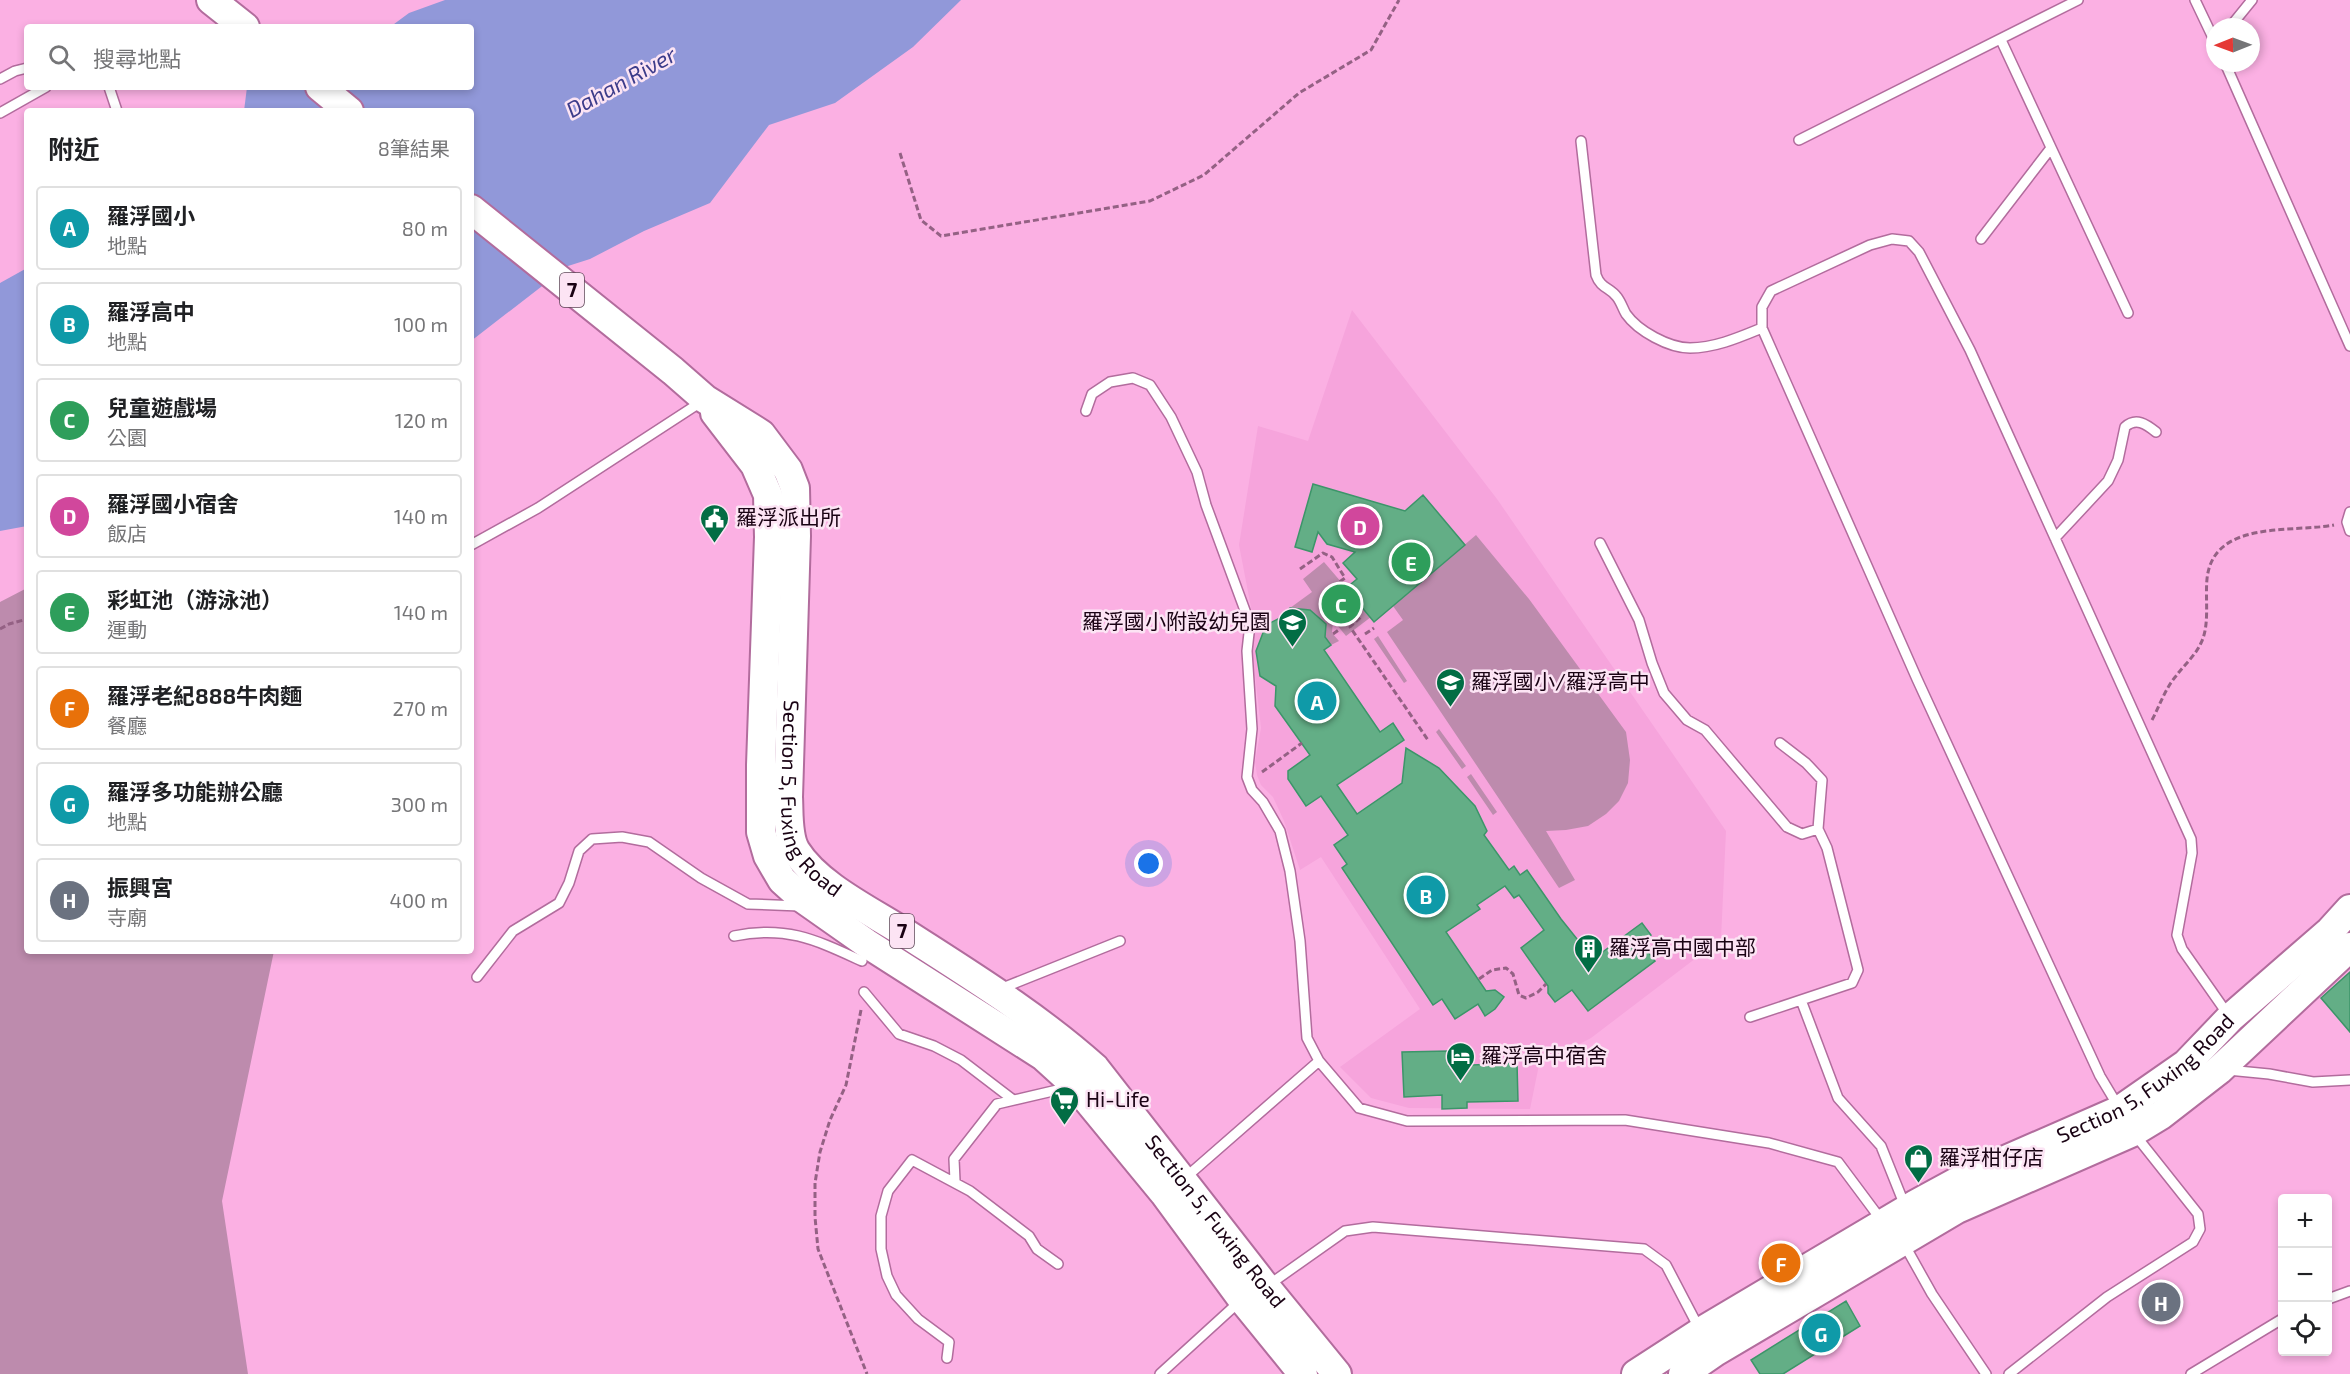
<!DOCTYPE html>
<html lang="zh-TW">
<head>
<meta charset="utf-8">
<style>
  body { margin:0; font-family:"Exo 2","Noto Sans TC",sans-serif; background:#f2f2f2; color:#202124 }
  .controls { position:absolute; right:18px; bottom:18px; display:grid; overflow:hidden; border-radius:6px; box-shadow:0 3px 9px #0003 }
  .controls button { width:54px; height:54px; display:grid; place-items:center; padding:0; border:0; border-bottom:2px solid #e0e0e0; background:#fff; color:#202124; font:30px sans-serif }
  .compass { position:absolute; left:2206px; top:18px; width:54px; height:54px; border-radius:50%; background:#fff; box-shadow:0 3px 9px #0003; rotate:269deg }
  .you { position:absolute; left:1149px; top:864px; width:21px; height:21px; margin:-15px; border:4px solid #fff; border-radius:50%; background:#1a73e8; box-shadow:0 0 0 9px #1a73e833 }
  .badge { display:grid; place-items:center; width:39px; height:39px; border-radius:50%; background:#db2777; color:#fff; font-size:20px; font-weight:700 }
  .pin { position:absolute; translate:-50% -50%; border:3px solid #fff; box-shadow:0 2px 6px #0006 }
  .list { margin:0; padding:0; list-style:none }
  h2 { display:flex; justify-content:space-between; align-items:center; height:78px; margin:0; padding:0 24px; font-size:26px }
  h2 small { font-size:20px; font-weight:400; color:#757577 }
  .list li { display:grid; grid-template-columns:39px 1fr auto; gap:18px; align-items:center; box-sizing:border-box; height:84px; margin:0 12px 12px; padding:0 12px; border:2px solid #e0e0e0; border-radius:6px }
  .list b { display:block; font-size:22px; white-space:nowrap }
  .list p { margin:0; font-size:20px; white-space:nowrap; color:#757577 }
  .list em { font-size:20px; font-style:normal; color:#757577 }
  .icon { flex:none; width:33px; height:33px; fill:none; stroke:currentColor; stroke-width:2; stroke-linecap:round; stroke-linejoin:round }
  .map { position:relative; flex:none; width:2350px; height:1374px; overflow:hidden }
  .search { position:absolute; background:#fff; box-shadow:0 3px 9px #0003; left:24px; top:24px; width:450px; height:66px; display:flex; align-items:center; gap:15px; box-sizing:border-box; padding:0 21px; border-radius:6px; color:#757577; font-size:22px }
  .panel { position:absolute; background:#fff; box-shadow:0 3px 9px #0003; left:24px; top:108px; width:450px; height:846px; border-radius:6px }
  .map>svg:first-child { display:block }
  .built { fill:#f6a4dc }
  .green { fill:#bd8bad }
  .water { fill:#9198d9 }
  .building { fill:#63ae86; stroke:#3c9569; stroke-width:1.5 }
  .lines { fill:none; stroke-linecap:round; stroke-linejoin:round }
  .service-casing { stroke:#b26c9d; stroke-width:12 }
  .primary-casing { stroke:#b26c9d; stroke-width:32 }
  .path { stroke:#946184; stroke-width:3; stroke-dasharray:6 3; stroke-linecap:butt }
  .service { stroke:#fff; stroke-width:9 }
  .primary { stroke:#fff; stroke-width:28 }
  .labels { text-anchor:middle; stroke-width:5; stroke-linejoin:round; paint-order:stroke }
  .shield { fill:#fce4f4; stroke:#5e4657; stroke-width:1.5 }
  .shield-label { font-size:20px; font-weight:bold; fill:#1a0314 }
  .poi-label { font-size:21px; fill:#1a0314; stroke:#fce4f4; text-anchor:start }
  .street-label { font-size:21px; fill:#1a0314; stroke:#fce4f4 }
  .water-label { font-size:22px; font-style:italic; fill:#3c3c8a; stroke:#fce4f4 }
</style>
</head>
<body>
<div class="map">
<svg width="2350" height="1374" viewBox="0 0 2350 1374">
  <rect width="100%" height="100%" fill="#fbb0e3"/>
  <!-- built -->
  <path class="built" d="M1352 310 1497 499 1726 831 1721 939 1591 1038 1539 1065 1530 1109 1409 1108 1371 1098 1340 1067 1420 1009 1321 857 1300 870 1284 821 1273 797 1261 785 1257 775 1255 762 1261 728 1252 649 1254 623 1239 545 1258 426 1308 441Z"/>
  <!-- green -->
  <path class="green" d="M1476 535 1529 599 1626 732 1630 760 1628 783 1619 801 1606 814 1588 826 1566 830 1546 831 1575 880 1559 888 1387 632 1403 620 1393 606Z
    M1324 562 1371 617 1346 636 1333 620 1332 633 1339 641 1331 645 1325 637 1326 624 1309 609 1302 614 1298 609 1290 608 1312 592 1303 579Z
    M27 588V951H274L222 1201 248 1374H0V602Z
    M1378 636 1407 681 1404 683 1374 639Z
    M1439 729 1466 766 1462 769 1436 732Z
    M1471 774 1497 812 1493 815 1467 777Z"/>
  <!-- water -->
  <path class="water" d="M445 0H961L913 47 835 103 769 125 710 203 644 231 590 259 568 266 471 341V111H244L247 87H471V27H390L409 13Z
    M27 268V526L0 531V283Z"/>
  <!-- building -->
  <path class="building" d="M1313 484 1405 511 1423 495 1465 545 1374 622 1346 588 1357 579 1343 563 1355 552 1327 544 1318 532 1312 552 1295 547Z
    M1290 608 1310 610 1326 624 1325 637 1331 645 1324 650 1380 732 1393 723 1404 740 1337 785 1357 814 1402 783 1406 748 1439 768 1475 806 1487 831 1484 835 1509 870 1514 866 1520 875 1527 870 1561 919 1593 959 1642 923 1651 935 1641 943 1655 961 1588 1011 1572 990 1555 1002 1548 993V986L1521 948 1544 930 1519 895 1514 898 1505 886 1477 905 1480 909 1446 932 1486 991 1495 990 1504 997 1495 1009 1485 1016 1478 1004 1455 1019 1442 999 1433 1005 1342 868 1347 864 1334 845 1348 835 1321 796 1306 806 1288 779V771L1310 755 1275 706 1276 686 1260 676 1256 651 1266 625 1284 616Z
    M2350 972V1032L2321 998Z
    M1449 1051V1066L1517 1063 1518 1101 1467 1102V1108L1442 1109V1095L1404 1097 1402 1052Z
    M1846 1301 1860 1326 1783 1374H1760L1751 1360Z"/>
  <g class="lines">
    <defs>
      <path id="service" d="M2195 0 2215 42
        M2230 27 2252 0
        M2001 40 2128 313
        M2225 63 2350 346
        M0 79 15 71 27 68
        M109 87 117 111
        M0 113 46 87
        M1799 140 2078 0
        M1581 141 1596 275C1601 289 1610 287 1617 297 1621 302 1623 309 1626 314 1638 331 1669 348 1690 348 1715 348 1740 337 1762 328
        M1981 239 2051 148
        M1086 411 1092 394 1110 382 1133 378 1150 385 1171 417 1197 472 1206 505 1250 624 1247 651 1252 729 1247 777 1252 790 1263 802 1280 831 1290 871 1300 941 1307 1038 1319 1061 1359 1108 1407 1121 1625 1120 1769 1143 1838 1162 1882 1221
        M2350 512 2347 522 2350 531
        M2055 538 2108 481 2118 460 2125 427C2136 417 2146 424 2156 432
        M1600 543 1639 620 1652 663 1664 693 1687 720 1705 730 1787 827 1802 834 1818 829
        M471 545 538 508 701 402
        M1780 743 1806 763 1822 780 1818 829 1827 848 1858 970 1852 983 1801 1000 1838 1098 1881 1146 1905 1206
        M734 936C786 925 816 940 862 961
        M477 977 513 931 559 903 569 883 579 851 592 839 622 837 649 842 701 878 748 904 800 906
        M1000 989 1120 941
        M864 992 899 1034 934 1046 961 1060 1012 1099
        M1750 1017 1801 1000
        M2228 1070 2269 1074 2313 1082 2350 1080
        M2118 1106 2100 1076 1917 679 1762 328V307L1771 291 1870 245 1892 239 1909 241 1919 252 1970 350 2191 839 2192 853 2177 935 2182 949 2229 1016
        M1185 1178 1319 1061
        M955 1181 954 1159 997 1104 1070 1087
        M1904 1244 1932 1294 1986 1374
        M1270 1284 1345 1231 1373 1227 1644 1249 1666 1265 1700 1330
        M2328 1299 2350 1291
        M947 1358 949 1342 918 1319 896 1295 887 1276 881 1249V1216L888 1191 912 1160 970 1191 1029 1236 1037 1249 1058 1264
        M1160 1374 1239 1302
        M2009 1374 2107 1297 2193 1242 2200 1229 2198 1214 2136 1136
        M2191 1374 2282 1319"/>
      <g id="primary">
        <path d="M211 0 245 27"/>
        <path d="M320 87 349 111"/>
        <path id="s1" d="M471 209 673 371 705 399 761 434 788 470 795 488 796 536 788 797C789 813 787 837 796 851 818 886 871 911 905 933 970 975 1037 1016 1095 1068L1261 1281 1337 1374"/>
        <path d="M715 413 755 465 768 495 769 537 761 765V832L768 856 782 880 802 898 866 943 1043 1056 1076 1086 1164 1193 1242 1299 1303 1374"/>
        <path id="s2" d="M1636 1374 1707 1328 1916 1204 1962 1179 2120 1110 2186 1064 2230 1018 2330 931 2350 909"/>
        <path d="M1683 1374 1715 1352 1957 1209 2133 1132 2161 1115 2219 1070 2350 947"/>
      </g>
    </defs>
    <!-- service casing -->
    <use href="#service" class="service-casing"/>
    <!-- primary casing -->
    <use href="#primary" class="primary-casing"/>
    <!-- path -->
    <path class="path" d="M900 153 921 220 941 236 1150 201 1204 175 1299 93 1371 50 1399 0
      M1300 569 1323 553 1332 557 1345 578 1335 585 1361 617 1350 627 1428 740
      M0 629 9 624 27 619
      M1333 634 1340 629
      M1365 634 1374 628
      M2152 720C2160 705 2165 689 2176 676 2184 665 2195 656 2201 643 2210 625 2205 599 2207 579 2213 519 2293 533 2334 525
      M1262 772 1302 743
      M1479 979 1492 970 1506 968 1513 974 1519 995 1526 998 1538 992 1546 984
      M861 1010 846 1085 830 1120 820 1152 815 1183V1217L818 1249 867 1374"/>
    <!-- service -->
    <use href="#service" class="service"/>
    <!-- primary -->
    <use href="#primary" class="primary"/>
  </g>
  <!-- icons -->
  <defs>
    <symbol id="civic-pin" viewBox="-11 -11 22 30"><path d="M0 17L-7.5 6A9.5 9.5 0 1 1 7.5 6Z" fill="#026d44" stroke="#fce4f4"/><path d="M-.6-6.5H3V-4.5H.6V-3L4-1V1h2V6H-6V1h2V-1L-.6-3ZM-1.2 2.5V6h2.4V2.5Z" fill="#fff"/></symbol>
    <symbol id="school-pin" viewBox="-11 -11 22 30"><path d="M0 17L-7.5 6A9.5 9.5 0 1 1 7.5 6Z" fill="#026d44" stroke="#fce4f4"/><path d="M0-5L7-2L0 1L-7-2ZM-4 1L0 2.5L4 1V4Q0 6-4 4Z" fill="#fff"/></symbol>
    <symbol id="building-pin" viewBox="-11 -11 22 30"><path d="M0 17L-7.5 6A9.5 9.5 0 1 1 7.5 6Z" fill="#026d44" stroke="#fce4f4"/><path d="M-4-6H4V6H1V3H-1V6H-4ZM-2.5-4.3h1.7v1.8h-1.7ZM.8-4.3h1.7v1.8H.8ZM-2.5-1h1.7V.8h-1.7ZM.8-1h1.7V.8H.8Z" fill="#fff"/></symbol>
    <symbol id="hotel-pin" viewBox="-11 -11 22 30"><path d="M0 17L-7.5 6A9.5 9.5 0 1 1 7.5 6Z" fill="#026d44" stroke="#fce4f4"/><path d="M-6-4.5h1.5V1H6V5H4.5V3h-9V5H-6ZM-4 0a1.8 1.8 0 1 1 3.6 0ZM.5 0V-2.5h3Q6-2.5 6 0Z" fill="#fff"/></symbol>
    <symbol id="supermarket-pin" viewBox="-11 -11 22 30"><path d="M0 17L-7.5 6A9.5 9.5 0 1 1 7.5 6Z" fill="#026d44" stroke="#fce4f4"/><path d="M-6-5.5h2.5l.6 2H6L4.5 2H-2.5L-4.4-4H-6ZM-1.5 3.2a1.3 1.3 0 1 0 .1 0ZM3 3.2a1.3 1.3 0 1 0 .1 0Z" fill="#fff"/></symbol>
    <symbol id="shop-pin" viewBox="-11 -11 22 30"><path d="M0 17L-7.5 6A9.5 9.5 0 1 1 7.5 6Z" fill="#026d44" stroke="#fce4f4"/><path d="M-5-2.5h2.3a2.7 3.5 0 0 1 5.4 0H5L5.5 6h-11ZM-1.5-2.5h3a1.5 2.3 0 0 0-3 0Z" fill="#fff"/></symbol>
  </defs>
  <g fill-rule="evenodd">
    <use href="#civic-pin" x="698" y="502" width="33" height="45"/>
    <use href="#school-pin" x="1276" y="606" width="33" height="45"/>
    <use href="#school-pin" x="1434" y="666" width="33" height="45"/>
    <use href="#building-pin" x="1572" y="932" width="33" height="45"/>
    <use href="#hotel-pin" x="1444" y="1040" width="33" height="45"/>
    <use href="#supermarket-pin" x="1048" y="1084" width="33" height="45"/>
    <use href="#shop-pin" x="1902" y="1142" width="33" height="45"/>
  </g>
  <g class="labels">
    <!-- shield labels -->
    <g class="shield">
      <rect x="560" y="273" width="24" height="34" rx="4.5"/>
      <rect x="890" y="914" width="24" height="34" rx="4.5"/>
    </g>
    <g class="shield-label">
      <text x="572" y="297">7</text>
      <text x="902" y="938">7</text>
    </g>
    <!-- poi labels -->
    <g class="poi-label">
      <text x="736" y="525">羅浮派出所</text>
      <text x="1271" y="629" text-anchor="end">羅浮國小附設幼兒園</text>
      <text x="1471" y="689">羅浮國小/羅浮高中</text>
      <text x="1609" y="955">羅浮高中國中部</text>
      <text x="1481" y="1063">羅浮高中宿舍</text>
      <text x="1086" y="1107">Hi-Life</text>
      <text x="1939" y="1165">羅浮柑仔店</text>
    </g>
    <!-- street labels -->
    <g class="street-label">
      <text dy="7" stroke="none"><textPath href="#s1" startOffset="750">Section 5, Fuxing Road</textPath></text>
      <text dy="7" stroke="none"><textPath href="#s2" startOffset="591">Section 5, Fuxing Road</textPath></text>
      <text dy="7" stroke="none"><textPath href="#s1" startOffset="1362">Section 5, Fuxing Road</textPath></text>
    </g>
    <!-- water labels -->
    <g class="water-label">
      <text transform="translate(621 82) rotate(-29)" y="8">Dahan River</text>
    </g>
  </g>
</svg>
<div class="controls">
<button>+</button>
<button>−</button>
<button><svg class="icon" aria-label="locate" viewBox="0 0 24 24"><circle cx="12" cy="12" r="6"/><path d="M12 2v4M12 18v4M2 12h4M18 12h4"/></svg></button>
</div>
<svg class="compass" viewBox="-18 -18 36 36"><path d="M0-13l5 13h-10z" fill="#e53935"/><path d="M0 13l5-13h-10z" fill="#757577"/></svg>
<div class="you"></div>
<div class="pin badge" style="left:1317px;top:701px;background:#0f9aa8">A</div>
<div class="pin badge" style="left:1426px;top:895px;background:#0f9aa8">B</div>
<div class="pin badge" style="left:1341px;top:604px;background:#2e9e5b">C</div>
<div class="pin badge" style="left:1360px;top:526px;background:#d1479c">D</div>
<div class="pin badge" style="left:1411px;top:562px;background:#2e9e5b">E</div>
<div class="pin badge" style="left:1781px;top:1263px;background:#e8710a">F</div>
<div class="pin badge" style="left:1821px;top:1333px;background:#0f9aa8">G</div>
<div class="pin badge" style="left:2161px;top:1302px;background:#6b7280">H</div>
<div class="search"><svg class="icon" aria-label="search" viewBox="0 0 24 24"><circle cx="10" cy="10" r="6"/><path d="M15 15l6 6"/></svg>搜尋地點</div>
<section class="panel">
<h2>附近<small>8筆結果</small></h2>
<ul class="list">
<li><span class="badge" style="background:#0f9aa8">A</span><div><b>羅浮國小</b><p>地點</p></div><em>80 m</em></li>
<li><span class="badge" style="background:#0f9aa8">B</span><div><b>羅浮高中</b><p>地點</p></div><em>100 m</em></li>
<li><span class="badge" style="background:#2e9e5b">C</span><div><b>兒童遊戲場</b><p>公園</p></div><em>120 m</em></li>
<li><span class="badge" style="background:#d1479c">D</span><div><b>羅浮國小宿舍</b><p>飯店</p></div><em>140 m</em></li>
<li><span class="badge" style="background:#2e9e5b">E</span><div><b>彩虹池（游泳池）</b><p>運動</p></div><em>140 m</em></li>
<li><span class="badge" style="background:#e8710a">F</span><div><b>羅浮老紀888牛肉麵</b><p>餐廳</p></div><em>270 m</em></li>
<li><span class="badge" style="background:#0f9aa8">G</span><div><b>羅浮多功能辦公廳</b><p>地點</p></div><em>300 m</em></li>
<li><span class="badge" style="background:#6b7280">H</span><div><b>振興宮</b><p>寺廟</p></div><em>400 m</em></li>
</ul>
</section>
</div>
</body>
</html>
